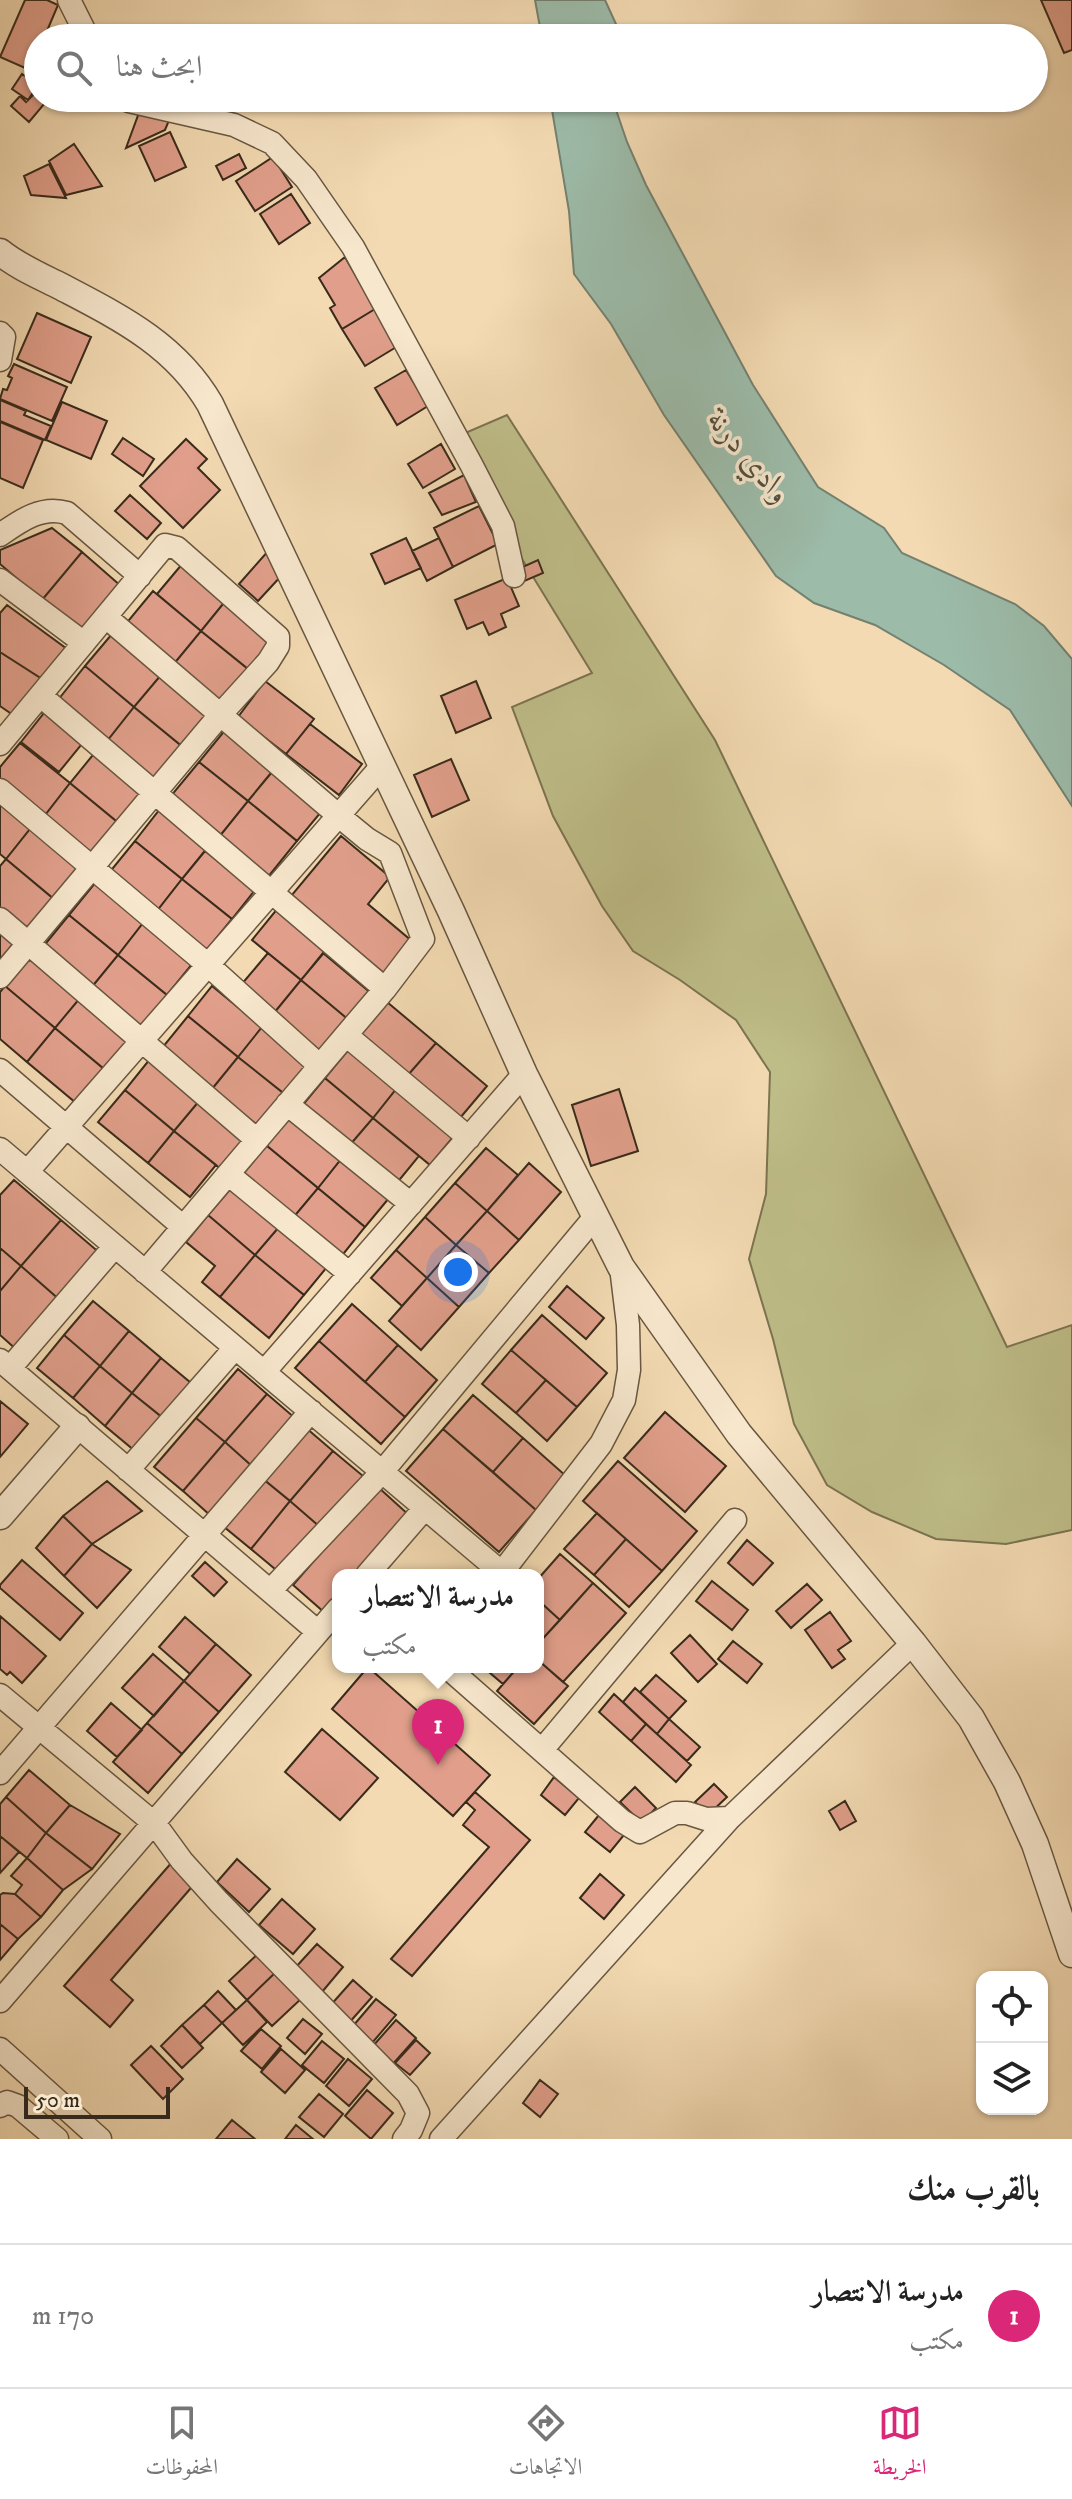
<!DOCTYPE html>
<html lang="ar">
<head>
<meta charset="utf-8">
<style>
  body { margin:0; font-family:"IM FELL DW Pica",Amiri,serif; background:#f2f2f2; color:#222; direction:rtl }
  .controls { position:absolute; right:24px; bottom:24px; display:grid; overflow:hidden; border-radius:16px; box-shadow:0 2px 6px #0004 }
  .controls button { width:72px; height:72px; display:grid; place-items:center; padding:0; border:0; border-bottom:2px solid #e0e0e0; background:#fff; color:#222; font:40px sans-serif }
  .scale { position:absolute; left:24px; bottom:20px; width:146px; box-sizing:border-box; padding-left:8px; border:4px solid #392b1b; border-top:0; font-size:22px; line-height:28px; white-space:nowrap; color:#392b1b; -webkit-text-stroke:6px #f7e7cd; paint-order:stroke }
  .you { position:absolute; left:458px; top:1272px; width:28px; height:28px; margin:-20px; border:6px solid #fff; border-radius:50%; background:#1a73e8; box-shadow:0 0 0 12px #1a73e833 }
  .badge { display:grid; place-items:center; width:52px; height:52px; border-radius:50%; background:#db2777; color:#fff; font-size:26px; font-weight:700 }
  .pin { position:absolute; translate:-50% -66px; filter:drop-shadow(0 2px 4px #0008) }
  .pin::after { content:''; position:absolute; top:42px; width:28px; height:24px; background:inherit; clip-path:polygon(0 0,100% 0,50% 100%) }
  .popup { position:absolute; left:332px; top:1569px; width:212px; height:104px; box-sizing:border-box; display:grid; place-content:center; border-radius:16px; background:#fff; filter:drop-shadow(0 2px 6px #0005); font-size:26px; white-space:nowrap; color:#767676 }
  .popup b { font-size:30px; color:#222 }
  .popup::after { content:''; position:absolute; left:50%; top:100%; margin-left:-16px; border:16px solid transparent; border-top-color:#fff }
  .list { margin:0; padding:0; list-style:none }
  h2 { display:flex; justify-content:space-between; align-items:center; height:104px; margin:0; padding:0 32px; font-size:34px }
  h2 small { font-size:26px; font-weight:400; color:#767676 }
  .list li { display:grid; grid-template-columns:52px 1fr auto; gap:24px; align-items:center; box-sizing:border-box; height:144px; padding:0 32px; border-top:2px solid #e0e0e0 }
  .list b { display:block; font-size:30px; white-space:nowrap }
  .list p { margin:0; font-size:26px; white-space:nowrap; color:#767676 }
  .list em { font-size:26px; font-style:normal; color:#767676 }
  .icon { flex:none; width:44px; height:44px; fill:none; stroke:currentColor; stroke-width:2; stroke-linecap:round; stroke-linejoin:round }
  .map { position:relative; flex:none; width:1072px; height:2139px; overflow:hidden; direction:ltr }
  .search { position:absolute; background:#fff; box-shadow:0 2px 6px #0004; left:24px; right:24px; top:24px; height:88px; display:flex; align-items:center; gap:20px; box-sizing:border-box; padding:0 28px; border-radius:44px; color:#767676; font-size:30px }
  .sheet { height:248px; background:#fff }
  nav { display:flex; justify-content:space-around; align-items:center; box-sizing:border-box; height:112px; border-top:2px solid #e0e0e0; background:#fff; font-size:22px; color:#767676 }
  nav a { display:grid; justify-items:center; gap:4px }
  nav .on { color:#db2777 }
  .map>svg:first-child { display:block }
  .green { fill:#bfbe89; stroke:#7c7452; stroke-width:2 }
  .water { fill:#9cbba9; stroke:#748170; stroke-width:2 }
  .building { fill:#e19f8b; stroke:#392b1b; stroke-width:2 }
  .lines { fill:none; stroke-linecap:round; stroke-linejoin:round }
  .minor-casing { stroke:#685741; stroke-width:25 }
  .tertiary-casing { stroke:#685741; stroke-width:29 }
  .minor { stroke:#f7e7cd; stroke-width:22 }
  .tertiary { stroke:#f7e7cd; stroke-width:26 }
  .labels { text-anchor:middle; stroke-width:7; stroke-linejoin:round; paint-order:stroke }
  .water-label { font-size:32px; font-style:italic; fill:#524f3e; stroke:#f7e7cd }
</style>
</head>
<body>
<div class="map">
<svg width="1072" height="2139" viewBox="0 0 1072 2139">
  <rect width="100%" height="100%" fill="#f3dab2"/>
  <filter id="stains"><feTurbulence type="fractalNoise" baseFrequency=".0025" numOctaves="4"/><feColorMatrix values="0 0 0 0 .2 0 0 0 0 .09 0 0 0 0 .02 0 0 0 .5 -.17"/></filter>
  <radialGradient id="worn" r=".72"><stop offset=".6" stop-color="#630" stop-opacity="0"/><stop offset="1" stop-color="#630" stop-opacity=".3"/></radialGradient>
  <!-- green -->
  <path class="green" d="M507 415 715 740 1007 1347 1072 1325V1530L1006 1544 936 1539 872 1512 827 1485 794 1424 773 1339 749 1259 766 1194 770 1072 736 1020 680 980 633 951 602 906 553 816 512 707 592 673 449 440Z"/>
  <!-- water -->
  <path class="water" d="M535 0H605L621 35 614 38H542Z
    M550 98H612L627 142 646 185 753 385 818 487 884 528 902 553 1015 604 1044 626 1072 659V806L1010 710 944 665 875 625 814 603 776 576 664 415 611 324 574 274 569 211Z"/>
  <!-- building -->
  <path class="building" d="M25 0H47L58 5 44 38H38V45L35 44 25 68 0 57Z
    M1041 0H1072V50L1064 53Z
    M22 74 38 85 28 100 12 89Z
    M34 94 45 103 29 122 11 106 20 96 26 102Z
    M187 98H221L216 114 184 106Z
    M140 110 170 118 165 130 126 148Z
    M170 132 186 167 155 181 139 146Z
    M74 144 102 186 66 195 49 161Z
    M239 154 246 168 223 180 216 166Z
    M273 157 292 187 255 211 236 181Z
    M49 164 66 198 31 195 24 176Z
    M291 194 310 223 279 244 260 214Z
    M345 257 375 309 342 329 330 308 335 305 319 278Z
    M375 309 398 346 365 366 342 329Z
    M37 313 91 337 71 383 17 359Z
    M14 364 67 387 52 421 0 399 3 389 7 390 12 378 8 376Z
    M406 370 428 406 397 425 375 388Z
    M0 400 26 411 24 415 51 426 45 440 0 421Z
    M62 402 107 421 91 459 46 440Z
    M0 422 43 440 23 488 0 478Z
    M123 438 154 459 143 476 112 454Z
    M186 439 207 459 198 468 220 490 183 528 140 486Z
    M441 444 455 469 423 488 408 464Z
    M464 475 476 502 442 515 429 493Z
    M130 495 161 523 147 539 115 511Z
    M479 506 498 544 453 567 434 528Z
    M52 528 82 552 42 600 0 564V550Z
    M406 538 421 568 385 584 371 554Z
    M439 538 453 567 427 581 412 551Z
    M269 550 282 575 258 601 239 584Z
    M82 552 121 586 81 633 42 600Z
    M538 560 543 573 522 582 516 570Z
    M183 563 227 599 201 631 157 594Z
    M507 578 519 606 501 614 506 627 489 635 483 622 467 629 455 600Z
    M153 591 201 631 173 665 124 626Z
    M227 599 274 637 248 669 201 631Z
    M7 605 67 649 42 679 0 652V613Z
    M201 631 248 669 219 704 173 665Z
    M112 634 161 675 134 707 85 666Z
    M0 652 42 679 13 715 0 706Z
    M85 666 134 707 107 741 58 700Z
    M161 675 210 716 184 748 134 707Z
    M265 681 314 719 286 754 238 717Z
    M476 681 491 718 456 733 441 696Z
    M134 707 184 748 156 781 107 741Z
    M48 708 86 739 59 772 21 742Z
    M310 724 362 764 339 795 286 754Z
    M226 729 275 768 248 801 199 762Z
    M20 743 70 783 42 819 0 785V767Z
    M97 750 148 791 121 825 70 783Z
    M451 759 469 800 432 817 414 775Z
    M199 762 248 801 219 837 170 797Z
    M272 772 321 812 297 841 248 801Z
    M70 783 121 825 93 860 42 819Z
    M248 801 297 841 268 877 219 837Z
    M0 804 30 829 6 859 0 854Z
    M160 809 208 847 182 879 135 841Z
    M30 829 80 870 55 900 6 859Z
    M341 836 390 877 368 904 413 942 386 975 291 896Z
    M135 841 182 879 156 912 108 874Z
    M205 851 255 890 232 919 182 879Z
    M6 859 55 900 29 932 0 908V866Z
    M182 879 232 919 205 952 156 912Z
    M95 883 143 923 118 955 69 915Z
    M278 908 327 949 301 980 252 940Z
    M69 915 118 955 91 988 42 948Z
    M143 923 193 963 167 995 118 955Z
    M0 927 16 940 0 961Z
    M268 953 301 980 274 1013 241 985Z
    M323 953 372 994 350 1021 301 980Z
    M118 955 167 995 141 1028 91 988Z
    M31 956 80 998 55 1028 5 986Z
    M301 980 350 1021 323 1053 274 1013Z
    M5 986 55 1028 27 1062 0 1039V992Z
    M212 986 262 1027 238 1057 188 1016Z
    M80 998 129 1039 104 1069 55 1028Z
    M387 1002 436 1043 408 1075 360 1035Z
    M188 1016 238 1057 212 1089 162 1048Z
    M262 1027 310 1066 287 1096 238 1057Z
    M55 1028 104 1069 76 1103 27 1062Z
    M436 1043 487 1086 460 1118 408 1075Z
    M349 1049 397 1088 373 1118 325 1078Z
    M238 1057 287 1096 261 1128 212 1089Z
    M150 1059 200 1100 174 1131 125 1090Z
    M325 1078 373 1118 349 1146 301 1107Z
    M397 1088 454 1136 430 1165 373 1118Z
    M619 1089 638 1151 591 1166 572 1105Z
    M125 1090 174 1131 148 1163 98 1122Z
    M200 1100 247 1139 222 1170 174 1131Z
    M290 1116 342 1158 318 1188 266 1145Z
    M373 1118 419 1156 396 1184 349 1146Z
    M174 1131 216 1165 190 1197 148 1163Z
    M266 1145 318 1188 292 1219 241 1176Z
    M486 1148 518 1175 487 1211 455 1183Z
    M342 1158 389 1198 365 1227 318 1188Z
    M529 1163 561 1192 519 1240 487 1211Z
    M14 1180 61 1220 21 1266 0 1248V1195Z
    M455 1183 487 1211 456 1245 425 1217Z
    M232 1187 279 1227 255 1255 208 1215Z
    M318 1188 365 1227 340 1258 292 1219Z
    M487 1211 519 1240 489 1273 456 1245Z
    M208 1215 255 1255 220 1297 202 1282 215 1266 186 1242Z
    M425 1217 456 1245 427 1278 396 1250Z
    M61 1220 101 1254 61 1301 21 1266Z
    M279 1227 327 1267 304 1295 255 1255Z
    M456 1245 489 1273 459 1307 427 1278Z
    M0 1248 21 1266 0 1291Z
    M396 1250 427 1278 402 1306 371 1278Z
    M255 1255 304 1295 269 1338 220 1297Z
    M21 1266 61 1301 18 1351 0 1335V1291Z
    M427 1278 459 1307 421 1350 389 1321Z
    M567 1286 604 1318 586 1339 549 1307Z
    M93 1301 129 1331 100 1366 64 1335Z
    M352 1304 398 1345 365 1382 319 1341Z
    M542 1315 607 1373 577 1407 511 1350Z
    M129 1331 161 1358 132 1393 100 1366Z
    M64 1335 100 1366 73 1398 37 1368Z
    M319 1341 405 1417 381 1444 295 1368Z
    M398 1345 437 1380 405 1417 365 1382Z
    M511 1350 546 1380 516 1413 482 1384Z
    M161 1358 191 1383 163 1418 132 1393Z
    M100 1366 132 1393 105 1426 73 1398Z
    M238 1369 267 1394 225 1442 196 1418Z
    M546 1380 577 1407 547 1441 516 1413Z
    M132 1393 163 1418 135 1451 105 1426Z
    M267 1394 295 1418 253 1467 225 1442Z
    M473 1395 523 1438 493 1472 443 1429Z
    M0 1401 28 1424 0 1457Z
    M665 1412 726 1466 685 1512 624 1458Z
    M196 1418 225 1442 183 1491 154 1467Z
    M305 1427 333 1451 290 1501 262 1478Z
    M443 1429 536 1510 499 1552 406 1471Z
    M523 1438 566 1476 536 1510 493 1472Z
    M225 1442 253 1467 211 1516 183 1491Z
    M333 1451 363 1476 320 1527 290 1501Z
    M618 1461 697 1531 662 1571 583 1501Z
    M262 1478 290 1501 251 1549 223 1526Z
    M107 1481 142 1511 92 1544 63 1516Z
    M378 1487 410 1516 358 1575H338V1598L325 1613 293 1585Z
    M290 1501 320 1527 281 1574 251 1549Z
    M597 1513 626 1539 594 1575 564 1549Z
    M63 1516 92 1544 64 1576 36 1548Z
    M626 1539 662 1571 629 1607 594 1575Z
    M747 1540 773 1563 753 1585 728 1563Z
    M92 1544 131 1570 97 1608 64 1576Z
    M560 1554 593 1583 560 1620 538 1600V1579Z
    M22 1560 83 1613 60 1640 0 1588V1585Z
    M205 1562 227 1582 214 1596 192 1576Z
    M712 1581 748 1610 732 1630 696 1601Z
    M593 1583 626 1613 563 1682 538 1660V1644Z
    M807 1584 822 1600 791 1628 776 1611Z
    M538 1600 560 1620 538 1644Z
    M830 1612 851 1641 838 1650 845 1659 832 1668 805 1630Z
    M0 1616 46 1656 22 1683 10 1672 7 1675 0 1669Z
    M185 1617 216 1644 190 1674 159 1647Z
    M690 1635 717 1664 698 1682 671 1653Z
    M733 1641 762 1664 747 1683 718 1659Z
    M216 1644 251 1675 219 1712 184 1681Z
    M153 1654 184 1681 154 1716 122 1688Z
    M538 1660 568 1686 534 1724 497 1691 518 1667H538Z
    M368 1667 490 1775 453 1816 332 1709Z
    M483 1667H518L503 1684Z
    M656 1675 686 1701 669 1719 640 1692Z
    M184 1681 219 1712 182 1754 147 1723Z
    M635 1688 669 1719 657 1734 623 1702Z
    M614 1694 646 1724 631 1741 599 1712Z
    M111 1703 142 1730 117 1757 87 1731Z
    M669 1719 700 1747 687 1761 657 1734Z
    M147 1723 182 1754 148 1793 113 1762Z
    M646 1724 691 1765 676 1782 631 1741Z
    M322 1729 378 1778 340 1820 285 1772Z
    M29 1770 70 1805 46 1833 6 1797Z
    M554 1777 579 1798 565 1815 541 1795Z
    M714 1784 727 1797 708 1815 695 1802Z
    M635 1787 656 1808 642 1823 620 1802Z
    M475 1792 530 1840 412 1976 391 1959 489 1847 463 1825 475 1810 466 1802Z
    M6 1797 46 1833 27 1858 0 1836V1804Z
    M845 1801 856 1821 840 1830 829 1811Z
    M70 1805 120 1834 92 1869 46 1833Z
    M599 1815 624 1835 610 1852 585 1832Z
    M46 1833 92 1869 63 1890 27 1858Z
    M0 1836 19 1852 0 1873Z
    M27 1858 63 1890 41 1917 15 1894 22 1885 11 1876Z
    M237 1859 270 1889 249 1912 217 1882Z
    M173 1861 197 1881 111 1980 133 2000 110 2027 64 1986Z
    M600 1874 624 1895 604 1919 580 1898Z
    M3 1893 15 1894 41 1917 18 1939 0 1924V1895Z
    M282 1899 315 1929 293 1954 259 1925Z
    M0 1924 18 1939 0 1960Z
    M317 1944 343 1967 322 1992 295 1968Z
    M260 1952 278 1970 247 2000 229 1981Z
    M278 1970 303 1997 272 2026 247 2000Z
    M353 1980 372 1997 348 2024 329 2007Z
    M218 1991 236 2010 222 2023 204 2005Z
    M376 1999 396 2015 372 2043 353 2026Z
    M247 2000 267 2022 243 2045 222 2023Z
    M204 2005 222 2023 200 2044 182 2025Z
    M303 2019 322 2034 305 2054 287 2038Z
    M396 2020 416 2038 392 2065 372 2047Z
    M182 2025 203 2048 182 2068 161 2046Z
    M261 2029 281 2046 262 2069 241 2051Z
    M416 2040 430 2053 410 2075 395 2063Z
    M322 2041 344 2059 324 2083 302 2065Z
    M151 2046 183 2079 163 2099 131 2065Z
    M281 2049 305 2070 285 2093 261 2072Z
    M348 2059 372 2079 349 2106 326 2086Z
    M540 2080 558 2094 540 2117 523 2103Z
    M367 2090 393 2113 371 2139 345 2116Z
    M319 2094 343 2114 324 2137 299 2117Z
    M232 2120 255 2139H216Z
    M296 2125 313 2139H285Z"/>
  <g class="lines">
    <defs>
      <path id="minor" d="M69 0 88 38
        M122 98 129 101 234 125 272 143 306 179 353 247 471 464 503 526 514 576
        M0 333 4 337 0 360
        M0 535C20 521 42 505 67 513L140 576
        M0 580 84 643
        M106 617 339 816 367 839 390 853 423 939 385 989 145 1272
        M41 696 385 989
        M0 744 165 545 177 548 278 637V646L268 662 220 715 0 977
        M0 790 208 965 320 1066
        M0 919 257 1140
        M346 1035 469 1138
        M0 1070 182 1226
        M287 1104 411 1204
        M0 1149 502 1573
        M27 1172 381 767
        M228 1174 350 1274
        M0 1360 318 1632
        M10 1368 115 1246
        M264 1372 524 1074
        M128 1470 235 1348
        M367 1575 425 1508
        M500 1575 601 1444 624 1400 629 1370 628 1325 621 1267
        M270 1591 382 1472 594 1218
        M447 1667 622 1821 640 1832 675 1813H687L706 1819 730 1818
        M0 1695 155 1824 182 1861 219 1902 408 2094 418 2113 411 2130 404 2139
        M542 1750 735 1520
        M0 1773 311 1411
        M0 2001 338 1609
        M0 2049 100 2139
        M0 2106 7 2102 18 2106 57 2139
        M441 2139 730 1818 913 1643"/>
      <path id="tertiary" d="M0 252C17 266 40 276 60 286 119 317 175 344 210 404L451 911 524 1074 621 1267 739 1434 913 1643 971 1718 1007 1782 1035 1844 1072 1954
        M0 1516 77 1427"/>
    </defs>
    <!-- minor casing -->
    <use href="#minor" class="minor-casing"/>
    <!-- tertiary casing -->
    <use href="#tertiary" class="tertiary-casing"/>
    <!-- minor -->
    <use href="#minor" class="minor"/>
    <!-- tertiary -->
    <use href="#tertiary" class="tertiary"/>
  </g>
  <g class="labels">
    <!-- water labels -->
    <g class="water-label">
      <text transform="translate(750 456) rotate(50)" y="11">وادي درنة</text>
    </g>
  </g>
  <rect width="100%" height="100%" filter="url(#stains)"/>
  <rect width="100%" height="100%" fill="url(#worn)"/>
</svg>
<div class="controls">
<button><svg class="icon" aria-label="locate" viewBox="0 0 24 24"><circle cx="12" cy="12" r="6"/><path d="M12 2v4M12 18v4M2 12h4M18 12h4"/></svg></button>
<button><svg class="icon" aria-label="layers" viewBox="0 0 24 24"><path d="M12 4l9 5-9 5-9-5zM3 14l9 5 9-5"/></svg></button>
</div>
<div class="scale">50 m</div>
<div class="you"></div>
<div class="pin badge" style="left:438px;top:1765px">1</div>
<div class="popup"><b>مدرسة الانتصار</b>مكتب</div>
<div class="search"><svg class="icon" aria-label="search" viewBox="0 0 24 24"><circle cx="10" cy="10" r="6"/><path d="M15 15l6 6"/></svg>ابحث هنا</div>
</div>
<section class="sheet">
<h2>بالقرب منك<small></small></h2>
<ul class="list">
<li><span class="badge">1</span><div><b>مدرسة الانتصار</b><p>مكتب</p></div><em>170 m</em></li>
</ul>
</section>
<nav>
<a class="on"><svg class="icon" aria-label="map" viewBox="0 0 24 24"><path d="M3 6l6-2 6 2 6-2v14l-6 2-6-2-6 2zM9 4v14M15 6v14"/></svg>الخريطة</a>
<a><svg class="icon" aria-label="directions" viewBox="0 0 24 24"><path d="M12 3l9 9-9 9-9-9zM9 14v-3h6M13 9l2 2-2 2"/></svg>الاتجاهات</a>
<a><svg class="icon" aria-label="saved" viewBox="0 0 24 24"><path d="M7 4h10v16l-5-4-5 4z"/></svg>المحفوظات</a>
</nav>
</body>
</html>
